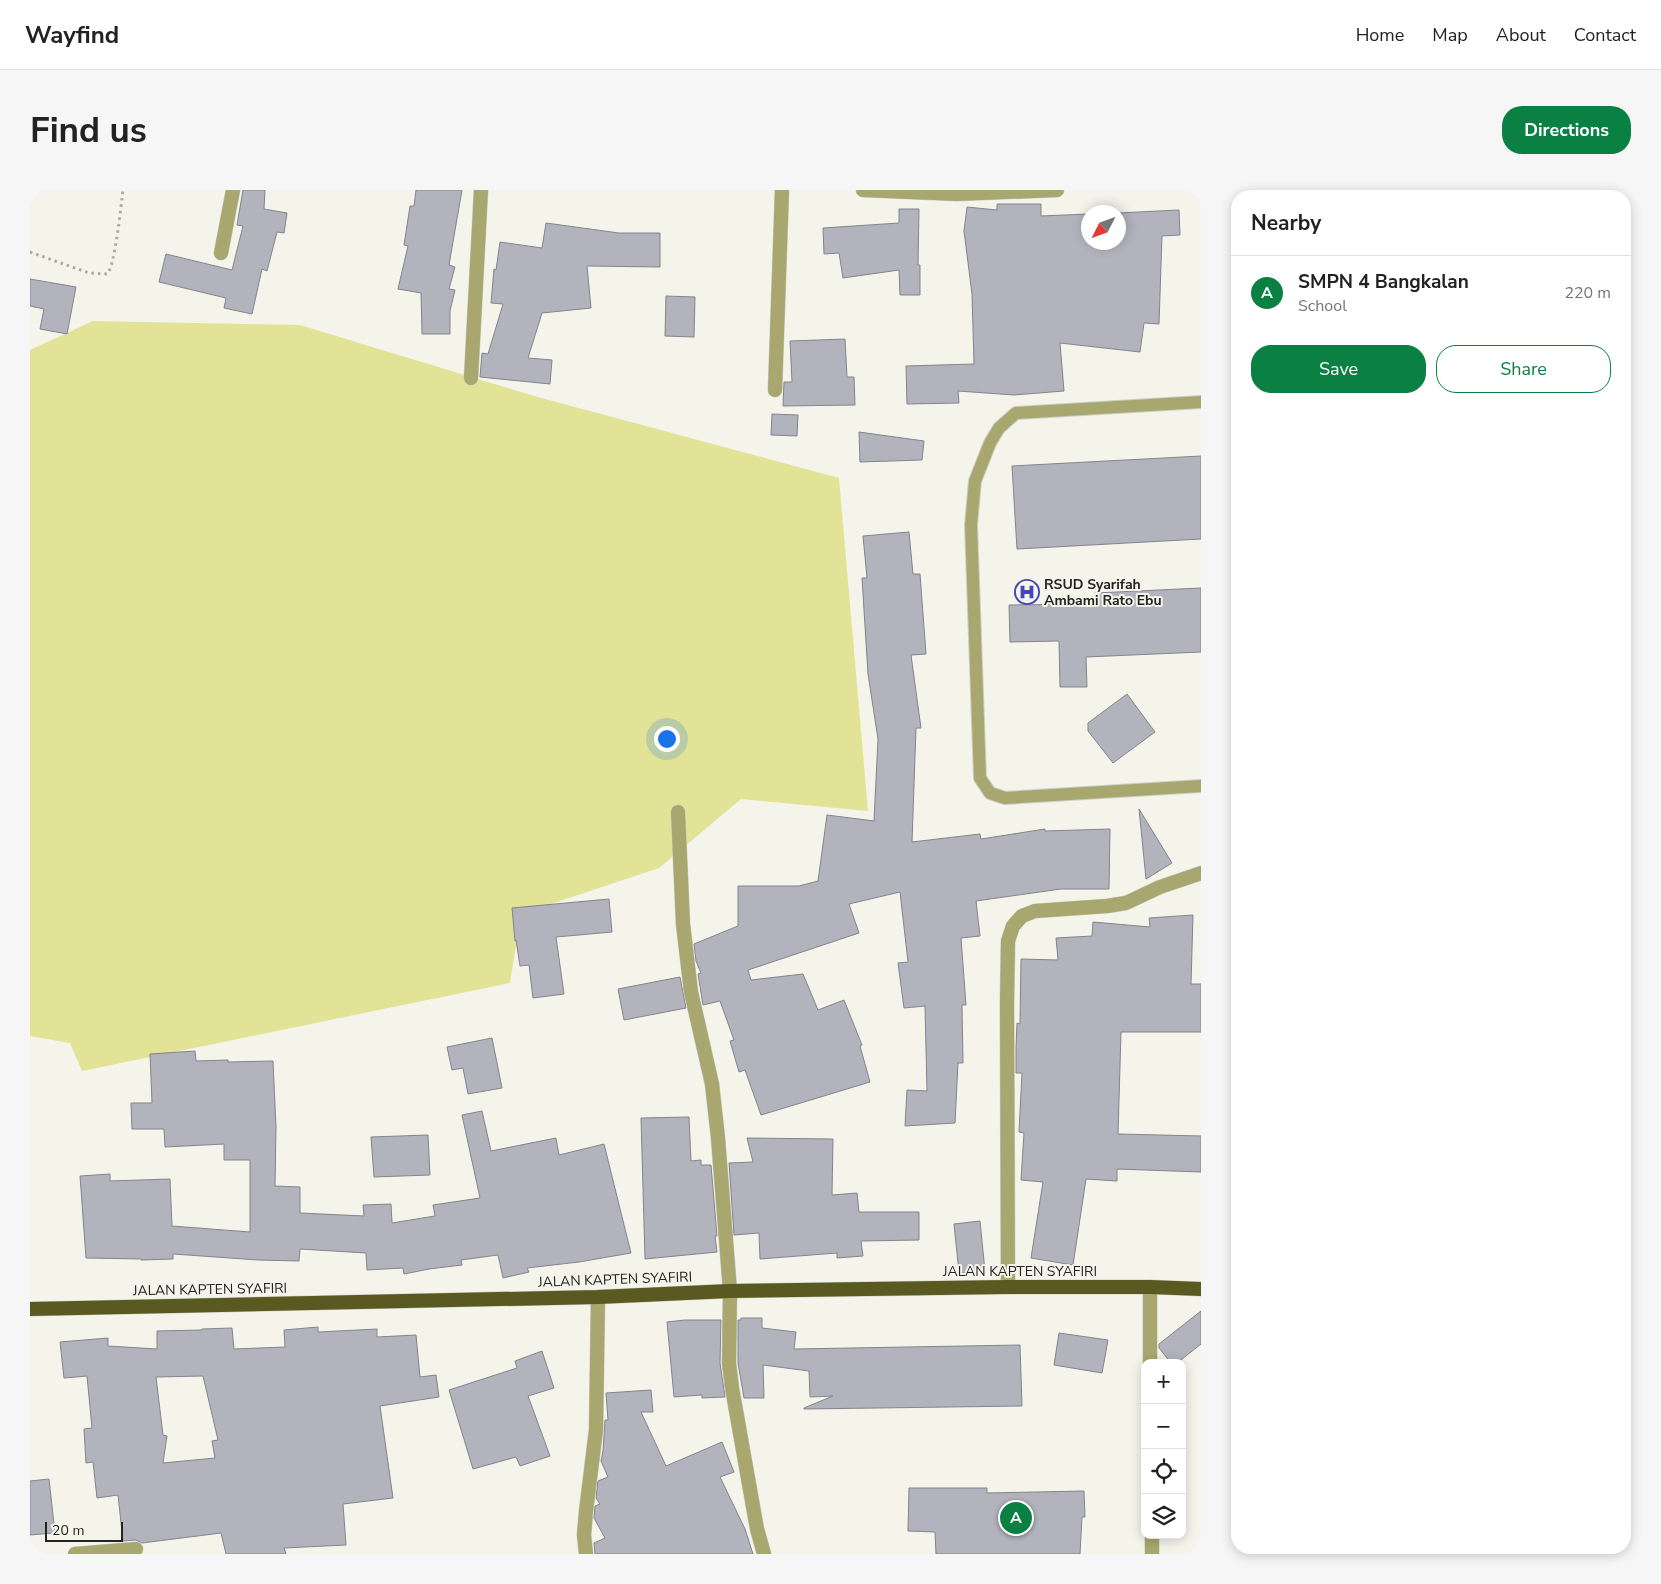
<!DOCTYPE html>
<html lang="en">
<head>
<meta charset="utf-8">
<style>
  body { margin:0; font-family:"Nunito Sans",sans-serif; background:#f6f6f6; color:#222 }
  .controls { position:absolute; right:15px; bottom:15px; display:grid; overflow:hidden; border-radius:10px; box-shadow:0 2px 12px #0003 }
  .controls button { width:45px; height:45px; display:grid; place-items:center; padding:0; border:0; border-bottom:1px solid #e0e0e0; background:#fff; color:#222; font:25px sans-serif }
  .compass { position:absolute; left:1051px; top:15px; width:45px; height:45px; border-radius:50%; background:#fff; box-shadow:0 2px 12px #0003; rotate:228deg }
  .scale { position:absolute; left:15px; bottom:12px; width:78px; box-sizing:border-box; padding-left:5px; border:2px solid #23231f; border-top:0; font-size:14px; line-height:18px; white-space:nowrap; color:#23231f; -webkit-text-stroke:4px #f4f4eb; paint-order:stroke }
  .you { position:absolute; left:636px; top:548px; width:18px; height:18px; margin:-12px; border:4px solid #fff; border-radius:50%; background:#1a73e8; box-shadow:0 0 0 8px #1a73e833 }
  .badge { display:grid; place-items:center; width:32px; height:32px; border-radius:50%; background:#0b8043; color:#fff; font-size:16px; font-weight:700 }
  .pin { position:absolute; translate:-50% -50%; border:2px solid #fff; box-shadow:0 1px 5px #0006 }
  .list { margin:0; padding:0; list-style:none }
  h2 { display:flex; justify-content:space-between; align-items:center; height:65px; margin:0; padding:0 20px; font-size:21px }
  h2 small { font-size:16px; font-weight:400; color:#767676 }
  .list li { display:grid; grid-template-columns:32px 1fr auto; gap:15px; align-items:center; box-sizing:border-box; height:75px; padding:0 20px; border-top:1px solid #e0e0e0 }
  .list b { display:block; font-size:19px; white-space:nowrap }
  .list p { margin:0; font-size:16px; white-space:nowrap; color:#767676 }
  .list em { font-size:16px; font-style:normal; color:#767676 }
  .actions { display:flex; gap:10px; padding:15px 20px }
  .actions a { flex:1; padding:11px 0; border:1px solid #0b8043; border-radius:20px; text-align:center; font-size:18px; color:#0b8043 }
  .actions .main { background:#0b8043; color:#fff }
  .icon { flex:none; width:28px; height:28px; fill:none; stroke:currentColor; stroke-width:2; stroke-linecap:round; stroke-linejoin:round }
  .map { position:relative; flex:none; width:1171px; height:1364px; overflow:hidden; border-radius:20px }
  header { display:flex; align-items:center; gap:30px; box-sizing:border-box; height:70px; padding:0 25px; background:#fff; border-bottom:1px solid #e0e0e0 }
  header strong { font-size:24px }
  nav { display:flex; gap:28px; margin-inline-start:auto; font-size:18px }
  .intro { display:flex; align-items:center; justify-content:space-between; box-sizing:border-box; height:120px; padding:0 30px }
  h1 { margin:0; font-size:35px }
  .button { padding:12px 22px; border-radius:20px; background:#0b8043; color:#fff; font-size:18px; font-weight:700 }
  main { display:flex; gap:30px; padding:0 30px }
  aside { flex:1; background:#fff; border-radius:20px; box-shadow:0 2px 12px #0003 }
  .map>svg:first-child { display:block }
  .green { fill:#e2e397 }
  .building { fill:#b2b3bc; stroke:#83848c; fill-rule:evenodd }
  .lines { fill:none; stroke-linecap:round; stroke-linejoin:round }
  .service-casing { stroke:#cecec6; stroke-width:14 }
  .minor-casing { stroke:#cecec6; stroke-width:15 }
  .trunk-casing { stroke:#cecec6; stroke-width:15 }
  .path { stroke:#ababa3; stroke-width:3; stroke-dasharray:2.5 4; stroke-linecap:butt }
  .service { stroke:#a7a76f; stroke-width:12 }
  .minor { stroke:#a7a76f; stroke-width:14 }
  .trunk { stroke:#595921; stroke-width:14 }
  .labels { text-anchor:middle; stroke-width:4; stroke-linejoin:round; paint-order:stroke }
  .poi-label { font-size:14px; font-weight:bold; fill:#23231f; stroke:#f4f4eb; text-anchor:start }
  .street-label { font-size:14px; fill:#23231f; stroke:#f4f4eb }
</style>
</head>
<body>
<header>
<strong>Wayfind</strong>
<nav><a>Home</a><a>Map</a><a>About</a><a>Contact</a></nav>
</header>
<div class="intro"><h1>Find us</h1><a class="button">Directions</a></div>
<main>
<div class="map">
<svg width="1171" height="1364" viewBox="0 0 1171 1364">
  <rect width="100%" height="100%" fill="#f4f4eb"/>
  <!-- green -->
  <path class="green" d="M63 131 270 135 504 206 809 288 838 621 711 609 629 678 491 724 480 793 52 881 40 853 0 846V160Z"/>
  <!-- building -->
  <path class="building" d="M213 0H235L234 19 257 23 254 43 247 42 237 81 232 79 222 124 194 118 196 108 129 92 136 64 202 80 213 36 207 35Z
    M386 0H432L419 75 425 77 419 99 425 100 420 121V144H392L391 103 368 99 378 56 374 55 380 16H384Z
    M967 14H1011V26L1058 24V52H1088V23L1149 20 1150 45 1132 46 1129 134 1114 133 1110 162 1030 153 1034 201 984 205 928 201 929 213 877 214 876 176 944 174 942 104 934 41 937 17 967 20Z
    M869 19H889L888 75H890V105H870L869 80 813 88 809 63 794 64 793 38 869 33Z
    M516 33 589 43H630V77L557 76 561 118 512 123 498 168 522 170 520 194 450 187 452 163 458 164 473 114 461 113 464 79 466 80 470 52 512 58Z
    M0 89 46 97 37 144 10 139 14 119 0 116Z
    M636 106 665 107 664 147 635 146Z
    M815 149 817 187H824L825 215 753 216 754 192H762L760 151Z
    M742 224 768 225 767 246 741 245Z
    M829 242 894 251 892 270 830 272Z
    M1171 266V349L987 359 982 276Z
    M879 342 883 384H890L896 464 881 465 891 538H886L882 652 950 644 951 649 1015 639V641L1080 639 1079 699H1031L946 711 950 746 931 748 936 815H932L933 873H928L925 933 875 936 877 900 897 901 895 816 874 818 868 773 878 772 870 702 819 714 829 743 718 780 721 790 773 784 788 820 814 810 832 855 830 856 840 892 731 925 715 880 709 882 700 851 704 850 690 811 673 815 668 784 671 783 666 771 664 754 708 736V696H769L788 691 797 625 844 631 848 549 838 484 832 388H837L833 346Z
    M1171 398V462L1056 467 1057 497H1030L1029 451 980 452 979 415 1065 414V403Z
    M1097 504 1125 542 1083 573 1058 541V533Z
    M1109 619 1142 673 1116 689Z
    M579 709 582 742 526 747 534 804 503 808 499 775 490 776 486 750 485 751 482 718Z
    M1163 725 1161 794H1171V842H1091L1088 944 1171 946V982L1087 979V991L1056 989 1043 1075 1001 1068 1013 992 991 990 994 943 989 942 992 883H986V858L987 833 990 834 991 769 1028 770 1026 748 1062 746 1063 732 1120 737 1119 728Z
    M650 787 656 818 594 830 588 799Z
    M462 848 472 898 438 904 433 878 422 880 417 857Z
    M165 861 166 871 198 870V872L243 871 246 937 245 996 270 997V1023L334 1026 333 1015 361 1014 362 1033 405 1026 403 1015 450 1008 432 925 452 921 461 961 526 948 529 965 574 954 601 1063 549 1072 497 1078 499 1082 473 1088 468 1065 431 1070 432 1075 399 1079 374 1084 373 1078 337 1080 336 1063 270 1059 269 1071 228 1070 143 1064V1069L111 1070V1069L56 1068 50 986 80 984V991L140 989 142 1036 220 1042V970H194V954L135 957 134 939H102L101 913H122L120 864Z
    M659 927 661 971 671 970V975H681L687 1046H685L687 1062 615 1069 611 928Z
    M398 945 400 985 344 987 341 947Z
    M717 948 803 949 802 1005 827 1003 829 1022H889V1050L831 1051 833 1066 807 1068V1063L730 1069 729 1043 704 1045 699 973 723 972Z
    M950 1031 955 1081 929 1083 924 1034Z
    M1171 1121V1154L1147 1173H1141L1129 1158V1154Z
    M711 1128H732V1138L766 1142 764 1159 990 1155 992 1216 774 1219V1218L803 1206 780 1207 779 1181 733 1175 734 1208H714L708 1173V1130H711Z
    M655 1130H691L690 1173 695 1207 672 1208V1205L644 1207 637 1132Z
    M288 1137V1142L347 1139V1147L386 1145 390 1187 406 1185 409 1207 350 1216 363 1308 313 1314 316 1355 254 1358 256 1364H196L191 1343 112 1353 106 1350 93 1351 88 1305 67 1308 63 1272 56 1273 54 1239 62 1238 57 1186 34 1188 30 1152 78 1148V1156L127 1159V1141L172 1140V1139L202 1138 204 1159 255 1157 254 1140ZM173 1186 188 1250 182 1251 185 1268 133 1273 137 1246 133 1245 126 1187Z
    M1029 1143 1078 1150 1072 1183 1024 1175Z
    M512 1161 524 1198 498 1206 520 1266 490 1276 486 1267 443 1279 419 1200 487 1178 485 1171Z
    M621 1200 623 1222H611L636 1276 692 1252 704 1282 690 1287 715 1339 723 1364H565L564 1353 575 1348 564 1328 565 1316 570 1314 566 1308 568 1291 578 1287 571 1271 573 1261 575 1230H578L576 1203Z
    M19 1289 25 1343 0 1345V1291Z
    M879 1298H957V1303L1054 1301 1055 1327H1052L1050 1364H906L905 1342 878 1341Z"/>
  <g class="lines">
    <defs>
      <path id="service" d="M1171 212 986 223 969 238 960 253 945 291 941 335 950 588 960 603 975 608 1171 596"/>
      <path id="minor" d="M833 0 927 4 1027 0
        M191 63 203 0
        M441 188 451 0
        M745 200 752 0
        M648 622 653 734 661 802 682 894 688 948 700 1101 699 1173 702 1198 727 1339 734 1364
        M978 1097 977 814 978 751 983 736 992 726 1005 721 1077 716 1096 713 1130 697 1171 683
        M1120 1097V1173
        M1122 1345V1364
        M45 1364 106 1359
        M556 1364 554 1345 556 1321 566 1240 568 1107"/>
      <path id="trunk" d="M0 1119 568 1107 700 1101 978 1097H1120L1171 1099"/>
    </defs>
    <!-- service casing -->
    <use href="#service" class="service-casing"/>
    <!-- minor casing -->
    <use href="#minor" class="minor-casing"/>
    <!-- trunk casing -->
    <use href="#trunk" class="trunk-casing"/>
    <!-- path -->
    <path class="path" d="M0 62 59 83 77 84C85 77 91 15 93 0"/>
    <!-- service -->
    <use href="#service" class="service"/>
    <!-- minor -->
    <use href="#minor" class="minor"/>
    <!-- trunk -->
    <use href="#trunk" class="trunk"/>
  </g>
  <!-- icons -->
  <defs>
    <symbol id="hospital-ring" viewBox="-11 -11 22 22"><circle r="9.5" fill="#f4f4eb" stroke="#4645bb" stroke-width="1.5"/><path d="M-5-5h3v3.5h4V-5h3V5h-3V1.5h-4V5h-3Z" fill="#4645bb"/></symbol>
  </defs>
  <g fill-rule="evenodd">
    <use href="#hospital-ring" x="983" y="388" width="28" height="28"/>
  </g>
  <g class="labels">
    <!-- poi labels -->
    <g class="poi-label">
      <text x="1014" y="399">RSUD Syarifah<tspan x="1014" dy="16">Ambami Rato Ebu</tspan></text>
    </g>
    <!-- street labels -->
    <g class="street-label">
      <text x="990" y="1086">JALAN KAPTEN SYAFIRI</text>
      <text transform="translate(585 1089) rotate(-2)" y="5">JALAN KAPTEN SYAFIRI</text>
      <text transform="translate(180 1099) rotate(-1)" y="5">JALAN KAPTEN SYAFIRI</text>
    </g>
  </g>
</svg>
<div class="controls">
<button>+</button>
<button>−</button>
<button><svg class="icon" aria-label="locate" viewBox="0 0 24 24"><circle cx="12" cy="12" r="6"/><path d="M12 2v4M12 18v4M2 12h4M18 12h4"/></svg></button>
<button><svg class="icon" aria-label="layers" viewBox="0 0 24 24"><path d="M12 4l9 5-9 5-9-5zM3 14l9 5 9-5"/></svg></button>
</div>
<svg class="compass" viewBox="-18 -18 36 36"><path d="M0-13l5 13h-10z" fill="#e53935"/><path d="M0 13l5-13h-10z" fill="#767676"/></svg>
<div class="scale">20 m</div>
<div class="you"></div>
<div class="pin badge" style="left:986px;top:1328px">A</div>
</div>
<aside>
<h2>Nearby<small></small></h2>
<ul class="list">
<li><span class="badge">A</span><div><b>SMPN 4 Bangkalan</b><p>School</p></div><em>220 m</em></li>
</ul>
<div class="actions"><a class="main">Save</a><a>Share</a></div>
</aside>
</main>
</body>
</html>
